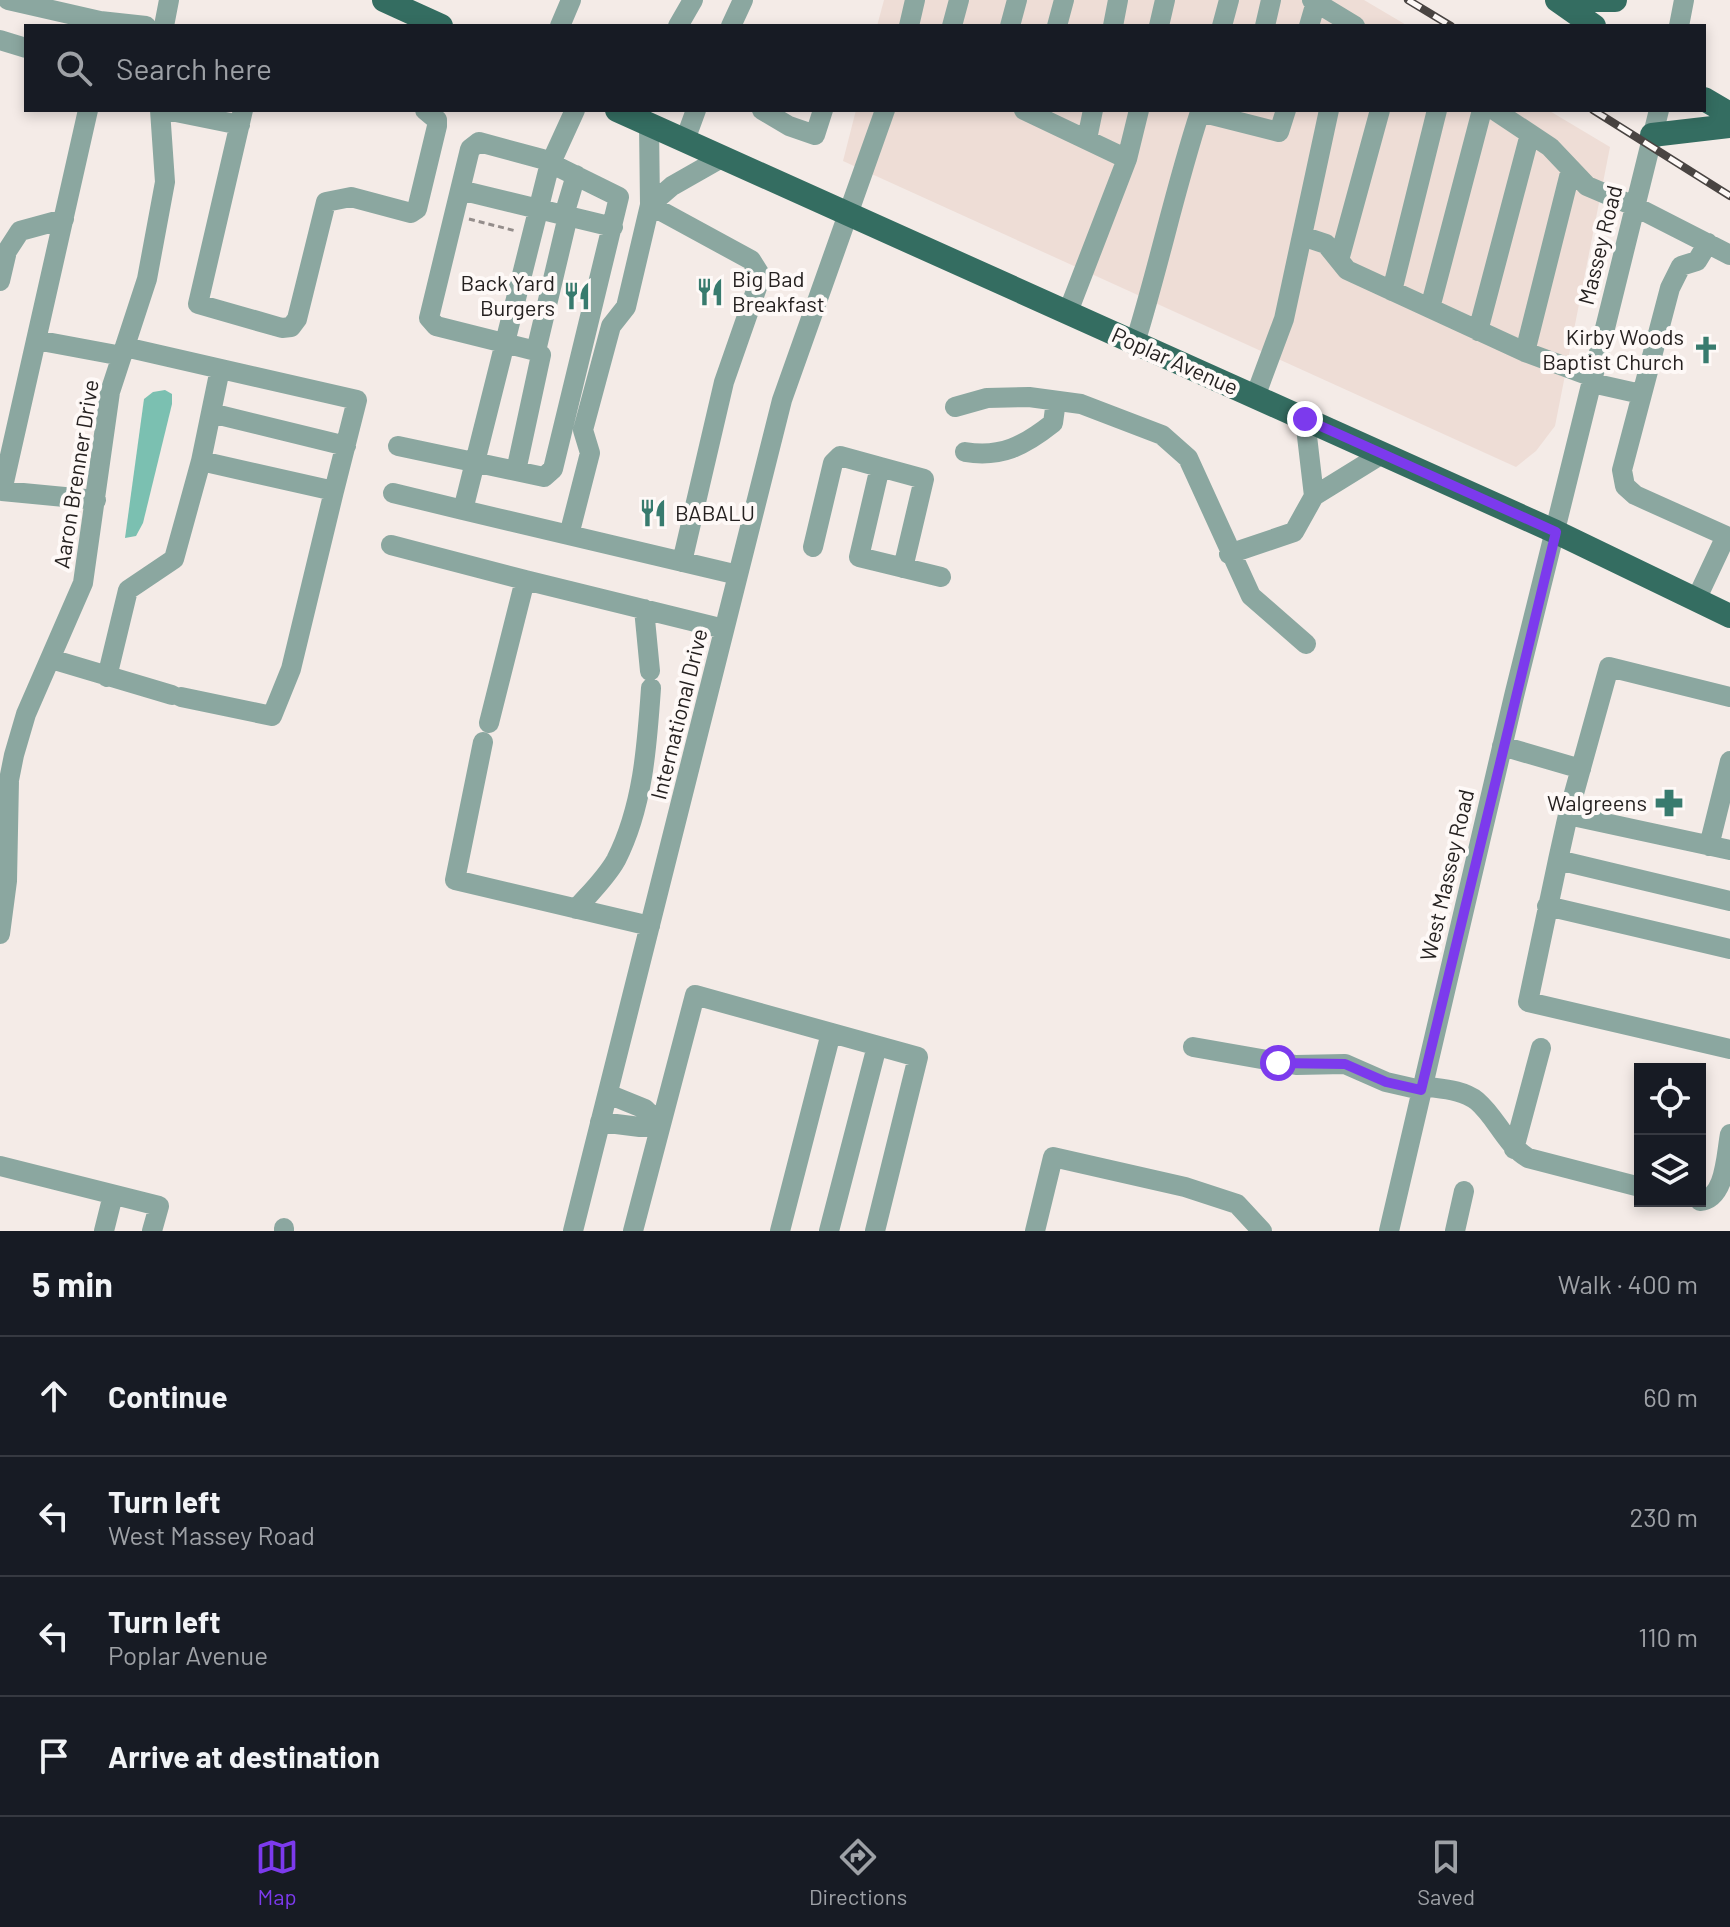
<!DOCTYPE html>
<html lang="en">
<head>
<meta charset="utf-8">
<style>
  body { margin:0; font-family:Barlow,sans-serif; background:#20242c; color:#f1f3f6 }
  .controls { position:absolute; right:24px; bottom:24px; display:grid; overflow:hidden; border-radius:0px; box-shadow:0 4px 12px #0003 }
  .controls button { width:72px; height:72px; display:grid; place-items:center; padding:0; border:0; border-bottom:2px solid #363941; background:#171b24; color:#f1f3f6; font:40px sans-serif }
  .stop { position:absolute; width:24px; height:24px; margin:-18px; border:6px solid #7c3aed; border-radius:50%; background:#fff }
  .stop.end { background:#7c3aed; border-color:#fff; box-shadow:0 2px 8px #0008 }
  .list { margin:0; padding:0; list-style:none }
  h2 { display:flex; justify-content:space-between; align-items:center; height:104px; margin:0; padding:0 32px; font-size:34px }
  h2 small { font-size:26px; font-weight:400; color:#9ea1a6 }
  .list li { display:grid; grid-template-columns:52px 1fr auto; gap:24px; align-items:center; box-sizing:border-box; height:120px; padding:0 32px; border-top:2px solid #363941 }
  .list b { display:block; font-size:30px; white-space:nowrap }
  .list p { margin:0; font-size:26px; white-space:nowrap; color:#9ea1a6 }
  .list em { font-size:26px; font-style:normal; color:#9ea1a6 }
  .icon { flex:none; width:44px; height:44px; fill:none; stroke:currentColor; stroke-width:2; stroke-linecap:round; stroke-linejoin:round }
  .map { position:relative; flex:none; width:1730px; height:1231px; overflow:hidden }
  .search { position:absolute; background:#171b24; box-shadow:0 4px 12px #0003; left:24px; right:24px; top:24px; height:88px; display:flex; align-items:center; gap:20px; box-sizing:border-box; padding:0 28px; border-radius:0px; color:#9ea1a6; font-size:30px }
  .sheet { height:584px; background:#171b24 }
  nav { display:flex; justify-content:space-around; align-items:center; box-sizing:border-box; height:112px; border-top:2px solid #363941; background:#171b24; font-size:22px; color:#9ea1a6 }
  nav a { display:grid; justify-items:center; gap:4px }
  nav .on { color:#7c3aed }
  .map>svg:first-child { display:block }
  .built { fill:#eeddd6 }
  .water { fill:#7bc0b1 }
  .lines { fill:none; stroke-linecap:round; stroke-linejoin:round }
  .path { stroke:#948d8b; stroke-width:3; stroke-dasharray:6 4; stroke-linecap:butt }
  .minor { stroke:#8ba7a0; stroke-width:20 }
  .major { stroke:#346d61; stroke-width:24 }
  .rail-casing { stroke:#494442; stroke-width:8 }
  .rail { stroke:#fef9f7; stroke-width:5; stroke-dasharray:15; stroke-linecap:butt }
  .route { stroke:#7c3aed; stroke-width:10 }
  .labels { text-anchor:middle; stroke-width:8; stroke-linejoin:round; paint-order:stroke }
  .street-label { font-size:22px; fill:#252120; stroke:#fef9f7 }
  .poi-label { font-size:22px; fill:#252120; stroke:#fef9f7; text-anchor:end }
</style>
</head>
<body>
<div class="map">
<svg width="1730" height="1231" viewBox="0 0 1730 1231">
  <rect width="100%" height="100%" fill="#f4ebe7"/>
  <!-- built -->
  <path class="built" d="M884 0H1364L1408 26H877Z
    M856 110H1548L1610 147 1555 426 1536 451 1516 467 843 161Z"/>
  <!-- water -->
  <path class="water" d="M165 390 172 394V404L143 523 136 536 125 538 144 399 153 392Z"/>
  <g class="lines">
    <!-- path -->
    <path class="path" d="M469 219 516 231"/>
    <!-- minor -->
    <path class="minor" d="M8 0 100 21
      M1312 0 1355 26
      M100 26V21L146 26
      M164 26 169 0
      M560 26 571 0
      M678 26 693 0
      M731 26 743 0
      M909 26 915 0
      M952 26 959 0
      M1010 26 1017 0
      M1057 26 1064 0
      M1113 26 1118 0
      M1159 26 1165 0
      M1222 26 1229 0
      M1265 26 1271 0
      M1309 26 1316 2
      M1679 26 1684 0
      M0 40 26 48
      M88 110 2 491 96 500
      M166 110 240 125
      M243 110 198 304 282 328 291 327 297 319 326 202 351 197 411 213 417 209 437 126V120L425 110
      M762 110 789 126 815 135 823 110
      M1024 110 1127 159 1068 312
      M1494 110 1550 147 1587 186 1634 206 1730 255
      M649 124 650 205
      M1087 139 1093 110
      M685 140 696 110
      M1127 159 1139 110
      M1571 169 1525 352 1593 377
      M460 190 613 227
      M650 205 672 186 723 157
      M564 215 576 175
      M1302 236 1326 244 1347 270 1525 352
      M1708 243 1697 261 1681 266 1670 288 1622 470 1625 486 1635 495 1726 536
      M1339 260 1380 110
      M0 281 7 251 20 231 64 219
      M1392 291 1437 110
      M1430 308 1482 110
      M1478 331 1530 134
      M36 340 122 356
      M1135 343C1159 266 1175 188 1200 112L1279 132 1286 110
      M125 347 357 400 334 491
      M536 351 568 216
      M1592 383 1641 394
      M1255 397 1284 319 1329 110
      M955 407 987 398 1029 397 1081 404 1162 435 1188 458 1251 596 1306 644
      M211 413 346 446
      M1305 419 1314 496 1382 454
      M398 446 544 477 553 469 619 197 542 159 479 142 470 149 429 318 436 326 536 351 541 355 516 471
      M965 452C1001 458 1024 446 1053 423L1056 401
      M201 461 220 369
      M880 467 924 479 903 568
      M393 493 463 510 549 167 575 110
      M463 510 738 575
      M569 535 590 453 583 430 611 326 626 307 650 205 751 260 761 276 724 382 682 562
      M391 545 525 580
      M813 547 833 463 840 456 880 467 859 557 941 577
      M1229 554 1294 532 1314 496
      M1696 600 1726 536 1730 538
      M644 609 650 671
      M51 659 172 695
      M107 677 128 590 174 559 201 461 334 491 291 669 272 716 181 697
      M1730 697 1609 667 1568 815 1730 850
      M489 723 525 580 724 629
      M483 742 455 880 650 926
      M1502 746 1581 769
      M1709 846 1730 761
      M1558 860 1568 815
      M1730 901 1558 860 1528 1002 1730 1049
      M1547 906 1730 949
      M576 909C590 893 606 878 616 860 643 807 647 746 651 688
      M0 934 7 881 9 780 14 755 26 714 83 583 110 392 147 279 165 182 160 110
      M1193 1047 1296 1065 1345 1064 1386 1082 1421 1090
      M1422 1086C1440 1089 1462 1089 1477 1101 1497 1118 1505 1144 1528 1158L1640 1187
      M608 1094 645 1109 660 1124
      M600 1122 640 1127 660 1124
      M1514 1149 1541 1048
      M0 1166 159 1206 152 1231
      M1700 1201C1726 1199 1726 1154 1730 1134
      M104 1231 113 1195
      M284 1231V1228
      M573 1231 782 400 885 110
      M633 1231 695 995 918 1057 875 1231
      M780 1231 831 1033
      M829 1231 877 1046
      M1035 1231 1053 1157 1185 1187 1237 1204 1262 1231
      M1389 1231 1514 696 1659 110
      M1455 1231 1464 1191"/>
    <!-- major -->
    <path class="major" d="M384 0 441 26
      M1557 0 1594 26
      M1558 0H1615
      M1704 99 1730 114
      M617 110 1556 532 1730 616
      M1652 135 1730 126"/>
    <defs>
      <path id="rail" d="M1408 0 1451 26
        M1593 110 1730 196"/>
    </defs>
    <!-- rail casing -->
    <use href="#rail" class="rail-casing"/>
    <!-- rail -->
    <use href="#rail" class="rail"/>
  </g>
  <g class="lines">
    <!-- route -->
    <path class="route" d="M1278 1063 1345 1064 1386 1082 1421 1090 1556 532 1305 419"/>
  </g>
  <!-- icons -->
  <defs>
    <symbol id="restaurant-bare" viewBox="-9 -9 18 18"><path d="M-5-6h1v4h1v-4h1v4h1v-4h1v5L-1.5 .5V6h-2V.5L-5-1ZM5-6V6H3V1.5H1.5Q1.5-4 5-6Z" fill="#387b6e" stroke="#fef9f7" stroke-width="2.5" paint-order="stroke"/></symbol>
    <symbol id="church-bare" viewBox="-9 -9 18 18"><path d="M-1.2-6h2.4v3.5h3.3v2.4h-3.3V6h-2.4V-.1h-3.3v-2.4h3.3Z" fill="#387b6e" stroke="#fef9f7" stroke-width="2.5" paint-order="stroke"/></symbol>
    <symbol id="pharmacy-bare" viewBox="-9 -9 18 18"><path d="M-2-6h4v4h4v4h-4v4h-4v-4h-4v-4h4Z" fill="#387b6e" stroke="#fef9f7" stroke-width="2.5" paint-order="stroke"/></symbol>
  </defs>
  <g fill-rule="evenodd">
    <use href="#restaurant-bare" x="690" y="272" width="40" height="40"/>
    <use href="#restaurant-bare" x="557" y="276" width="40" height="40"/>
    <use href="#church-bare" x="1686" y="330" width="40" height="40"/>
    <use href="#restaurant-bare" x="633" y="493" width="40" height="40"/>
    <use href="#pharmacy-bare" x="1649" y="783" width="40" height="40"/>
  </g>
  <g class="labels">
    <!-- street labels -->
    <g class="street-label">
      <text transform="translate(1600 245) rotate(-76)" y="8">Massey Road</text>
      <text transform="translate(1175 361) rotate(24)" y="8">Poplar Avenue</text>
      <text transform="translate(76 474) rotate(-81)" y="8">Aaron Brenner Drive</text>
      <text transform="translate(679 714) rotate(-76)" y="8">International Drive</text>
      <text transform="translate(1447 875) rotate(-77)" y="8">West Massey Road</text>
    </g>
    <!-- poi labels -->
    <g class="poi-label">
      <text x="732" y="287" text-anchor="start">Big Bad<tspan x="732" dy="25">Breakfast</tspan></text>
      <text x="555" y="291">Back Yard<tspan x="555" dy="25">Burgers</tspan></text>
      <text x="1684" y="345">Kirby Woods<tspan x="1684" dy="25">Baptist Church</tspan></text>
      <text x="675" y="521" text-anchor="start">BABALU</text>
      <text x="1647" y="811">Walgreens</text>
    </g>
  </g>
</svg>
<div class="controls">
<button><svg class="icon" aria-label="locate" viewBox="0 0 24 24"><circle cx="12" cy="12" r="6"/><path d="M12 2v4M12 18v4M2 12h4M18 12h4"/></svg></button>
<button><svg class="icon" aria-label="layers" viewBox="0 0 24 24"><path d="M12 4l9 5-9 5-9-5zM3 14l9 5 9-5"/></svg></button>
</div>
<div class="stop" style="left:1278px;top:1063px"></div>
<div class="stop end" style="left:1305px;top:419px"></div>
<div class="search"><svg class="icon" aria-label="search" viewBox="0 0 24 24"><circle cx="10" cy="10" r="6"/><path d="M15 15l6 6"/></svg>Search here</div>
</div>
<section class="sheet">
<h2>5 min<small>Walk · 400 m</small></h2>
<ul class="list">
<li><svg class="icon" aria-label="ahead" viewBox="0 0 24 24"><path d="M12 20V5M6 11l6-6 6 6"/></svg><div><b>Continue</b></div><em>60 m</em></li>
<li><svg class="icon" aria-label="left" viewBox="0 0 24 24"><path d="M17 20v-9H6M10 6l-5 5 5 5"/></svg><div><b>Turn left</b><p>West Massey Road</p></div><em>230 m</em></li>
<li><svg class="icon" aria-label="left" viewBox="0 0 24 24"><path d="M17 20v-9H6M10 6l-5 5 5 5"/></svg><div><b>Turn left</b><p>Poplar Avenue</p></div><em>110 m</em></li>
<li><svg class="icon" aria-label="arrive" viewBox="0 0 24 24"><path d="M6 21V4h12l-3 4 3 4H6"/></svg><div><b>Arrive at destination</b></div></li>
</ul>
</section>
<nav>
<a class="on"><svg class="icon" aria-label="map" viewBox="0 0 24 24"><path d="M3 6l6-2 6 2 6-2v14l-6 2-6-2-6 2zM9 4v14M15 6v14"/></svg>Map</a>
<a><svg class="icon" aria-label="directions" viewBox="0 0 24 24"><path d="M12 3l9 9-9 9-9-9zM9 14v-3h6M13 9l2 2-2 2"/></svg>Directions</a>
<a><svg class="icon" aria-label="saved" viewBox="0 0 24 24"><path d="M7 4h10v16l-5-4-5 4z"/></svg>Saved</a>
</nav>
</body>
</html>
